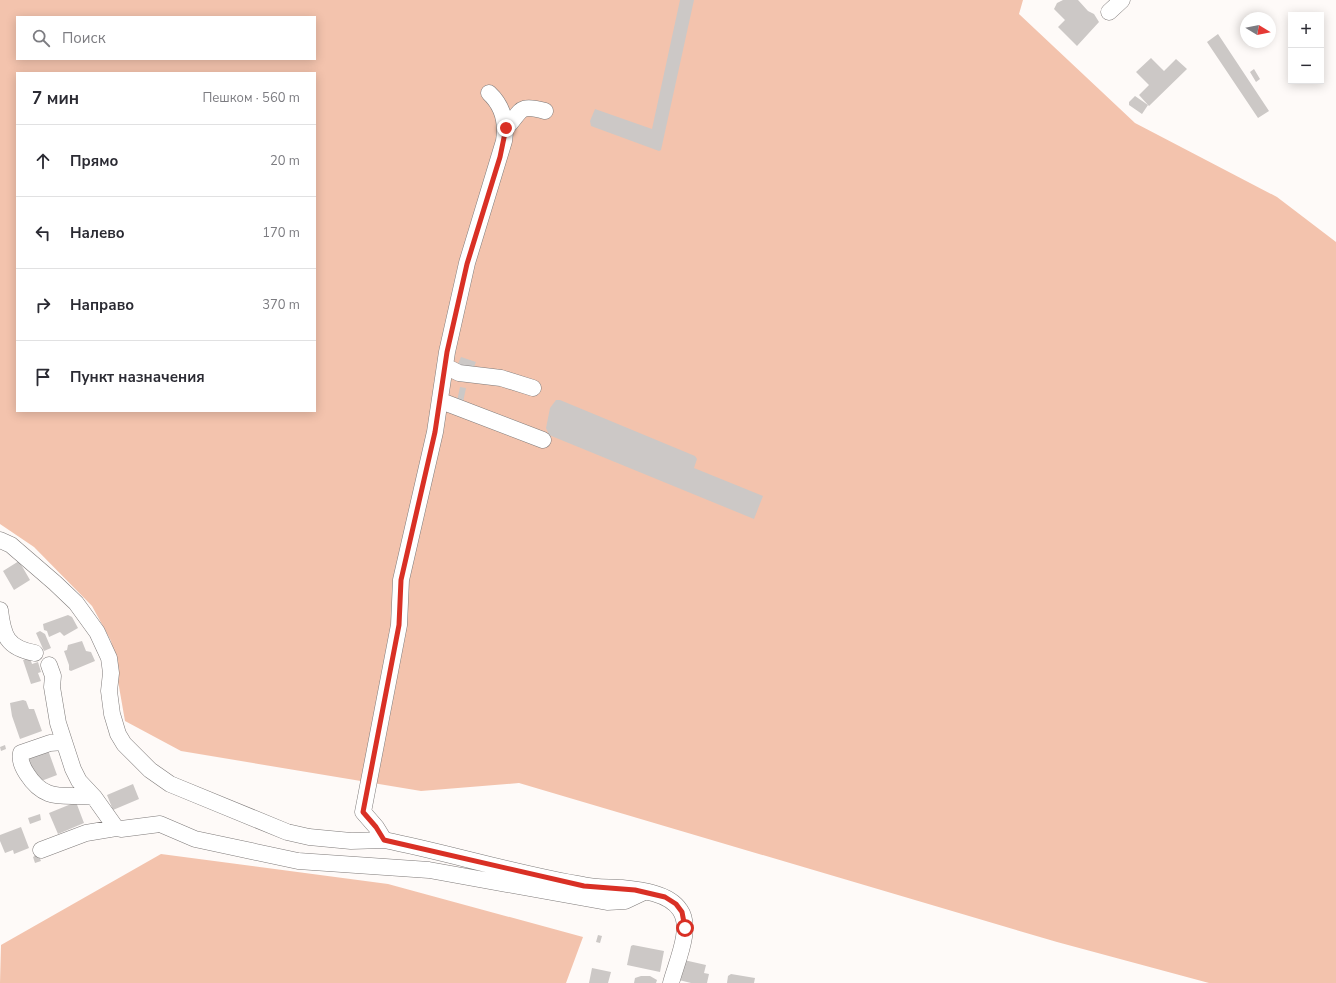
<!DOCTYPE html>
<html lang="ru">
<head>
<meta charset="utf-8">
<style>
  body { margin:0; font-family:"Nunito Sans",sans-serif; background:#f7f7f7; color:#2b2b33 }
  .controls { position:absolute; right:12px; top:12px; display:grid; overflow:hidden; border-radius:0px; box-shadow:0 2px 10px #0003 }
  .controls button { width:36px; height:36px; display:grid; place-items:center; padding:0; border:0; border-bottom:1px solid #e1e1e2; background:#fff; color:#2b2b33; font:20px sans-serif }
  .compass { position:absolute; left:1240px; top:12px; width:36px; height:36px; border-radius:50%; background:#fff; box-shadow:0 2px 10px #0003; rotate:100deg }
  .stop { position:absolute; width:12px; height:12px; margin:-9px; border:3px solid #d93025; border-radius:50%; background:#fff }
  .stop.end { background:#d93025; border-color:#fff; box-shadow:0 1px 4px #0008 }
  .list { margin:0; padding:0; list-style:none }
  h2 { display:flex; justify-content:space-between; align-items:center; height:52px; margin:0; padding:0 16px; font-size:17px }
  h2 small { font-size:13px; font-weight:400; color:#7c7c81 }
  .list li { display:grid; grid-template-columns:26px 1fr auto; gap:12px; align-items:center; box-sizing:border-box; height:72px; padding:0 16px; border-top:1px solid #e1e1e2 }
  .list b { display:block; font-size:15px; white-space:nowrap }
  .list em { font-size:13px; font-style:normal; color:#7c7c81 }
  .icon { flex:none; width:22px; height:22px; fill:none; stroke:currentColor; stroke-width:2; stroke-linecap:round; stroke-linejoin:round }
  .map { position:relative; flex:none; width:1336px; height:983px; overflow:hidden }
  .search { position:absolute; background:#fff; box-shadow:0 2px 10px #0003; left:16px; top:16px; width:300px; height:44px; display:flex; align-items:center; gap:10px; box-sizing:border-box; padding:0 14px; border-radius:0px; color:#7c7c81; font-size:15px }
  .panel { position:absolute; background:#fff; box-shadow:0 2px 10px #0003; left:16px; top:72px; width:300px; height:340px; border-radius:0px }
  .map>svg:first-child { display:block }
  .green { fill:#f3c3ad; fill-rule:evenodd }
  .building { fill:#ccc8c6 }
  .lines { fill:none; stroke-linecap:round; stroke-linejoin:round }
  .minor-casing { stroke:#7e7a79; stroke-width:17 }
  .minor { stroke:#fff; stroke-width:16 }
  .route { stroke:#d93025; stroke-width:5 }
</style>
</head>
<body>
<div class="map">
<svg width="1336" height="983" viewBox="0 0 1336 983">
  <rect width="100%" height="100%" fill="#fefaf8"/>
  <!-- green -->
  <path class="green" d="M0 0H1023L1019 14 1135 123 1277 197 1336 242V983H1209L1057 942 519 783 421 791 181 751 125 721 111 641 92 606 34 547 0 524ZM17 17H315V59H17ZM17 73H315V411H17Z
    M161 854 388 884 583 937 566 983H0L1 945Z"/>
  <!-- building -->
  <path class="building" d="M680 0H694L661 150 659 151 591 126 590 121 595 109 652 129Z
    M1063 0H1078L1088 11 1094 14 1099 22 1077 46 1058 27 1065 20 1054 9 1057 3Z
    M1218 34 1269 111 1258 118 1207 42Z
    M1151 58 1164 71 1176 59 1187 69 1149 106 1139 95 1149 85 1136 72Z
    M1254 69 1260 79 1256 82 1250 72Z
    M1135 96 1148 105 1142 114 1129 105V102Z
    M461 357 476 362 471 374 456 368Z
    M460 387 466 388 463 402 457 401Z
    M556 400H560L695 456 697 459 694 468 763 496 754 519 549 435 546 428 550 408Z
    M19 561 30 580 14 590 3 571Z
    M68 615 72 617 78 628 64 636 60 632 49 637 47 631 44 630 43 624Z
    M40 631 45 634 51 648 44 651 36 633Z
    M82 641 86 651 91 652 95 661 71 671 69 670V665L64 651 67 650 68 645Z
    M30 658 32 664 38 662 41 672 38 673 41 681 31 684 23 660Z
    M23 700 26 701 29 709H34L42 731 20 739 12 716 10 703Z
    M5 745 6 749 1 751 0 747Z
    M48 750 57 775 36 783 27 757Z
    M133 784 139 799 113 810 107 795Z
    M76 802 84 823 58 834 49 813Z
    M40 814 41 820 30 824 28 818Z
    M21 827 29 848 14 854 13 850 5 853 0 841V835Z
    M38 854 41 861 35 863 33 857Z
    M598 935 602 936 600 943 596 942Z
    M633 945 664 951 660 972 627 965 631 946Z
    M684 960 706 965 704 973 709 974 707 983H691L679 980Z
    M592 968 611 972 608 983H589Z
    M731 974 755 978 754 983H727L728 976Z
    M641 976H650L657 980 656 983H634L635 978Z"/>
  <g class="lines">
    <defs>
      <path id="minor" d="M1109 12 1122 0
        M506 128C522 112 517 103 545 111
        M445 366 459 373 501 378 533 388
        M441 401 543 440
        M0 540 11 545 55 583 76 603 97 632 109 658 111 673 109 691 112 714 118 734 124 744 150 770 170 784 287 832 309 837 351 841 384 840C450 853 516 874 583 885 596 888 609 887 622 888 641 890 669 893 680 910 693 928 676 963 671 983
        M0 610C3 636 7 648 35 653
        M49 665 53 676 52 687 58 723 73 769 79 781 94 797 116 828 121 829 160 824 195 839 298 861 429 870 607 902 625 901 644 892
        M64 742 50 743 21 753C19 761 23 768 27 774 46 804 65 793 94 797
        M384 840 376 827 363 812 399 625 401 580 435 432 447 352 467 263 504 141C507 122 503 106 489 93
        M41 850 86 833 116 828"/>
    </defs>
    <!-- minor casing -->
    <use href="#minor" class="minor-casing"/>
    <!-- minor -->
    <use href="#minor" class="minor"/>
  </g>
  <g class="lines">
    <!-- route -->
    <path class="route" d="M506 128 500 157 467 264 447 352 435 432 401 580 399 625 363 812 376 827 384 840 584 886 635 890 665 897 676 904 682 912 685 928"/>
  </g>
</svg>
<div class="controls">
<button>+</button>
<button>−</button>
</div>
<svg class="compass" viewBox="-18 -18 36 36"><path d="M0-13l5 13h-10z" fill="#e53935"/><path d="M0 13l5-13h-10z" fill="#7c7c81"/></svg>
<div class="stop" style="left:685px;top:928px"></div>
<div class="stop end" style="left:506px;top:128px"></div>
<div class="search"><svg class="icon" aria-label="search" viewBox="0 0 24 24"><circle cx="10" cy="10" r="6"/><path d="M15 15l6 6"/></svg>Поиск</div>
<section class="panel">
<h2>7 мин<small>Пешком · 560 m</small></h2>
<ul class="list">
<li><svg class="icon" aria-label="ahead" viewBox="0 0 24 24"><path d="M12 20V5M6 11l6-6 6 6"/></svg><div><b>Прямо</b></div><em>20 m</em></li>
<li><svg class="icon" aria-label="left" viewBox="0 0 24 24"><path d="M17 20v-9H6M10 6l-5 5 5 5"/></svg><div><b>Налево</b></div><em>170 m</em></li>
<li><svg class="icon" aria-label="right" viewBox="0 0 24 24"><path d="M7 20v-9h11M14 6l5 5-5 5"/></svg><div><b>Направо</b></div><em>370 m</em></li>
<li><svg class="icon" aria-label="arrive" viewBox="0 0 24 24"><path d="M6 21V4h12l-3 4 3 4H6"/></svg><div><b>Пункт назначения</b></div></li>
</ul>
</section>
</div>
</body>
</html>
